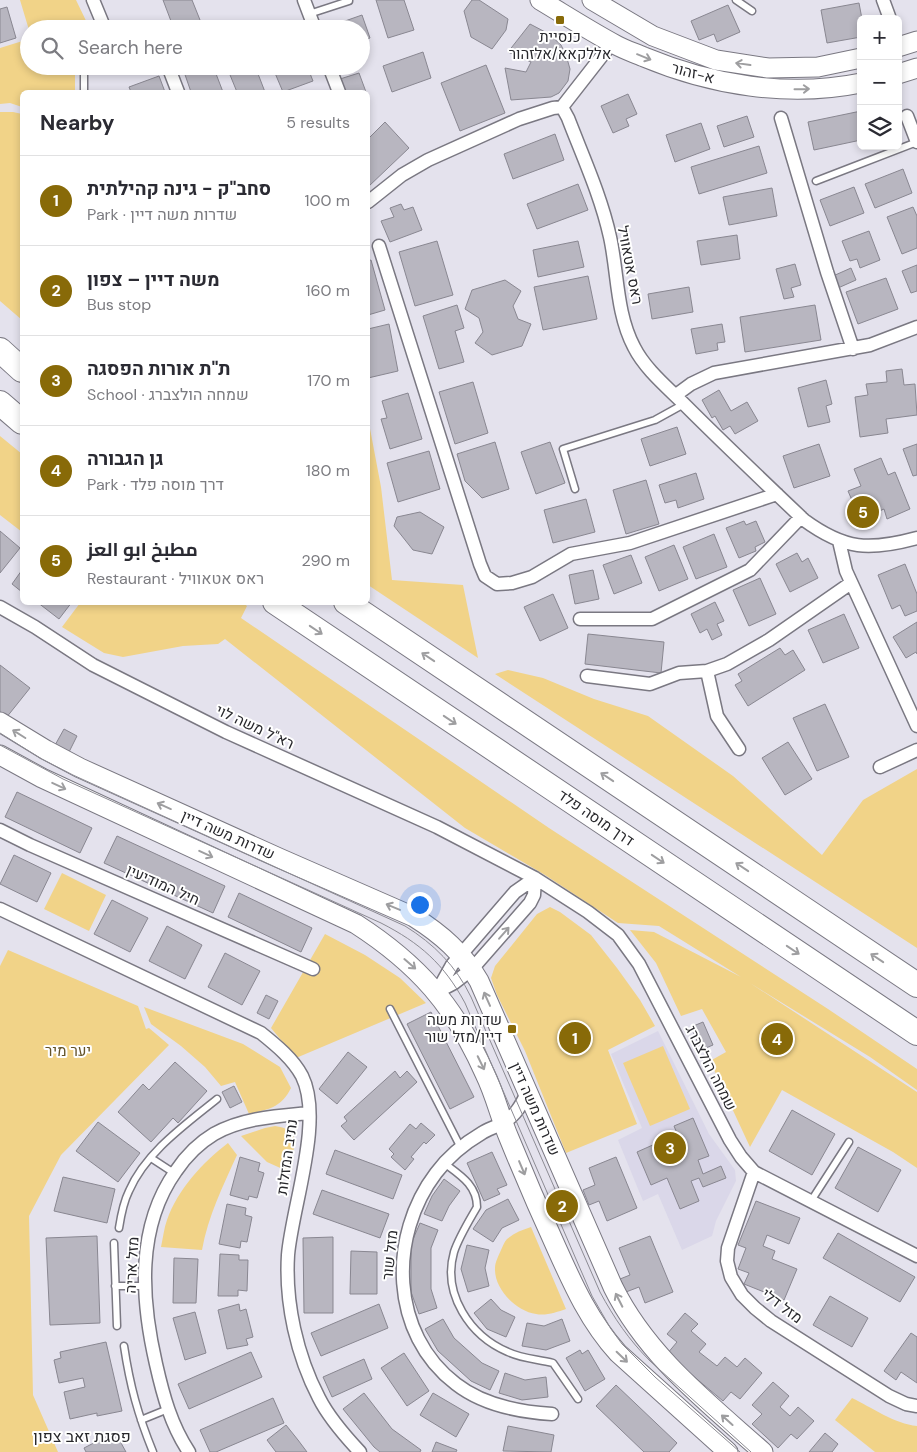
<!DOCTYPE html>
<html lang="en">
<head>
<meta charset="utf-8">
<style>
  body { margin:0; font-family:"DM Sans",Cairo,Heebo,sans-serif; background:#f2f2f3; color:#2b2b33 }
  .controls { position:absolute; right:15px; top:15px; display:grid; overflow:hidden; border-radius:8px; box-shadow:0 2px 8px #0003 }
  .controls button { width:45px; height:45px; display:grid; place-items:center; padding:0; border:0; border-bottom:1px solid #e1e1e2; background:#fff; color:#2b2b33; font:25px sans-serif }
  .you { position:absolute; left:419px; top:904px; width:18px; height:18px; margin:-12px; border:4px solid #fff; border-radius:50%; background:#1a73e8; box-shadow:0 0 0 8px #1a73e833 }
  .badge { display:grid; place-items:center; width:32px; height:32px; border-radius:50%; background:#886a08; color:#fff; font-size:16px; font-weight:700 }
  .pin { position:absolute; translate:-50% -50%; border:2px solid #fff; box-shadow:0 1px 5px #0006 }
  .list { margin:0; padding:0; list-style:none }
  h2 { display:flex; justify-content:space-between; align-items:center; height:65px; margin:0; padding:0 20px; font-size:21px }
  h2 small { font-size:16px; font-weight:400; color:#7c7c81 }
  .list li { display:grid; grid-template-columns:32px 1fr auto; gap:15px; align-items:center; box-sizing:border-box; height:90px; padding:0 20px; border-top:1px solid #e1e1e2 }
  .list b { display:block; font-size:19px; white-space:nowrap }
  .list p { margin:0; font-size:16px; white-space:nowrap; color:#7c7c81 }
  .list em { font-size:16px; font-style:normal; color:#7c7c81 }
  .icon { flex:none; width:28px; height:28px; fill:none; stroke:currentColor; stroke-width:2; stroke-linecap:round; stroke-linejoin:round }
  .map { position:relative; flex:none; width:917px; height:1452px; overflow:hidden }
  .search { position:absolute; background:#fff; box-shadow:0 2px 8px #0003; left:20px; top:20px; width:350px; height:55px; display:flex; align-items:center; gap:12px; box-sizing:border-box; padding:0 18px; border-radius:28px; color:#7c7c81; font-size:19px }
  .panel { position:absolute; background:#fff; box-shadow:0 2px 8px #0003; left:20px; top:90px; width:350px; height:515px; border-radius:8px }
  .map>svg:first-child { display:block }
  .built { fill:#dad7e9 }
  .green { fill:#f1d388 }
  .building { fill:#b8b6c0; stroke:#898791 }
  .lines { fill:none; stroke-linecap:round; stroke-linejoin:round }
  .lane-casing { stroke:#7a7882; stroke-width:9 }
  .street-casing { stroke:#7a7882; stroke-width:15 }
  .secondary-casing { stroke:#7a7882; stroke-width:21 }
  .highway-casing { stroke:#7a7882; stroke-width:26 }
  .lane { stroke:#fff; stroke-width:6 }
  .street { stroke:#fff; stroke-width:12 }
  .secondary { stroke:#fff; stroke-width:19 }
  .highway { stroke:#fff; stroke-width:24 }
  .tram { stroke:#8c8b93; stroke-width:1 }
  .oneway { stroke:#9e9ea0 }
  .poi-dot { fill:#886a08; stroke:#fff; stroke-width:2 }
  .labels { text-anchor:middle; stroke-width:4; stroke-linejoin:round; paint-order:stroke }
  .poi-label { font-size:15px; fill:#28282c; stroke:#fff }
  .street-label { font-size:15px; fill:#28282c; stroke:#fff }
  .park-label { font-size:15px; fill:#645328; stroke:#fff }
  .neighbourhood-label { font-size:16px; fill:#28282c; stroke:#fff }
</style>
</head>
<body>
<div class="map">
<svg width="917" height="1452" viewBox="0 0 917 1452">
  <rect width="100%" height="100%" fill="#e4e2ed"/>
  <!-- built -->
  <path class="built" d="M658 1031 709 1134 735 1170 736 1181 716 1221 712 1236 682 1250 658 1194 643 1201 618 1140 642 1128 611 1054Z"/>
  <!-- green -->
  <path class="green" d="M20 0H76L90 29 29 30Z
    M29 39V66H75V92H22V107L10 103 0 104V48Z
    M0 112H13L22 114V320L0 301Z
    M368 418 381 487 392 580 463 585 478 658 368 585Z
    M0 436 22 454V532L0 515Z
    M80 603 242 602 247 606 241 618 549 828 828 1009 917 1069V1090L870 1057 750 983 917 1092V1168L893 1152 782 1090 750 1147 710 1061 726 1052 702 1009 681 1016 656 963 630 930 654 932 741 977 659 926 618 923 545 875 465 828 225 639 218 644 183 646 123 657 104 653 62 627Z
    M508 670 543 678 594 699 648 716 733 776 822 855 863 800 917 769V948L495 674Z
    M62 873 106 895 89 931 44 909Z
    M550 907 560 912 591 935 617 968 640 1000 655 1026 608 1050 637 1124 566 1153 525 1051 497 995 491 978 495 966 537 914Z
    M325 934 365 955 400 978 426 1003 296 1058 271 1028Z
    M8 950 138 1006 146 1029 149 1028 169 1045 61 1155 29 1216 33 1395 58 1452H0V966Z
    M144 1007 243 1044 280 1067 291 1088C281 1108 269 1109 249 1114L235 1082 221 1086 205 1067 181 1046 151 1024Z
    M663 1046 690 1109 650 1126 623 1063Z
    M275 1126C305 1130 293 1151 287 1171L267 1162 241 1136 265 1128Z
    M228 1143 237 1155C223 1186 208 1216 202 1250L161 1247C163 1238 164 1228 167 1220 178 1189 203 1162 228 1143Z
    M531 1227 566 1309C557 1312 546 1316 536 1314 516 1311 494 1289 495 1268 495 1262 499 1255 501 1250 503 1246 504 1242 507 1239 514 1233 522 1230 531 1227Z
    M852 1398C871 1407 895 1424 917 1426V1452H875L835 1420Z"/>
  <!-- building -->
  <path class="building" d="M163 0H192L202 25 191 29H174Z
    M376 0H404L414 30 388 38Z
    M472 0H479L508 19 506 30 492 49 471 37 464 11Z
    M859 3 862 19 861 37 827 43 821 10Z
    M728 5 740 32 717 42 714 34 699 40 691 21Z
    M7 7 16 38 0 43V9Z
    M362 15 370 38 361 41V29H329L328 27Z
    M530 24 549 34 561 45 566 55 570 69 568 81 559 93 551 97 511 100 505 68 526 72 531 62 508 52Z
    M423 52 431 78 392 92 383 66Z
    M486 65 505 113 460 131 441 83Z
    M182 66H213L223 92H191Z
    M237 66H255L265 92H237L228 70Z
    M272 66H307L313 81 283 92Z
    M359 73 366 92H345L340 79Z
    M159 76 165 92H131L129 87Z
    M628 94 637 114 626 119 629 126 613 133 601 106Z
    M861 111V140L814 150 808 122Z
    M747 116 754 137 724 147 717 126Z
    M385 122 409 148 368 187V139Z
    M701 123 710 149 675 162 666 135Z
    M555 134 564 160 513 179 504 154Z
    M759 146 767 173 699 194 691 167Z
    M903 169 912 193 875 208 865 184Z
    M578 184 588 210 537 229 527 204Z
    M854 187 864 213 830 226 820 200Z
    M772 188 777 216 729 225 723 197Z
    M401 204 404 210 413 207 422 230 390 242 381 221 394 217 390 208Z
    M913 207 917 216V248L902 254 887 217Z
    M869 231 880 260 860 268 857 259 850 261 842 241Z
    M737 235 740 259 701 265 697 241Z
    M437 241 453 295 415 306 399 252Z
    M578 241 584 267 538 277 533 250Z
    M371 260 385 310 368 315V261Z
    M795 264 801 285 791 288 794 297 784 299 776 269Z
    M917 265V291L911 293 902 271Z
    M851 268 856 280 838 288 833 276Z
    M588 276 597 319 543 330 534 287Z
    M886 278 898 309 858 324 846 292Z
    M505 280 521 291 513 306 518 319 531 324 522 346 492 355 475 343 483 332 479 318 465 309 472 290Z
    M689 287 693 312 652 319 648 294Z
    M457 305 464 328 455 331 464 362 439 369 423 316Z
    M815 305 821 340 745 352 740 317Z
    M389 324 398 371 368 378V329Z
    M722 324 725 342 717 343 718 350 696 354 691 329Z
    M902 369 904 385 915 384 917 415 886 419 888 433 860 437 855 397 868 395 866 384 887 382 886 371Z
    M826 380 832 404 826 406 830 422 808 427 798 388Z
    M473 382 488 433 455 444 439 392Z
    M719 390 731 411 747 402 758 421 735 434 730 426 723 430 715 416 712 418 702 400Z
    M408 393 422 439 390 449 381 419 387 418 382 401Z
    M677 427 686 454 650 466 641 439Z
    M495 442 509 489 482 498 465 481 457 454Z
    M550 442 565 483 536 494 521 452Z
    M819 444 830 476 794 488 783 456Z
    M917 444V475L913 476 903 449Z
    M429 451 440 489 398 502 387 463Z
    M881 458 888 475 895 472 910 509 887 519 884 509 868 516 865 508 857 512 848 491 861 486 854 469Z
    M696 473 704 499 678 508 676 500 665 503 659 485Z
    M646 480 659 524 626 534 613 490Z
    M586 499 595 532 553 543 544 510Z
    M420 512 444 527 432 554 413 550 394 526 397 517Z
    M744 521 746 525 756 521 765 542 755 547 756 551 739 558 726 528Z
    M0 531 20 548 0 573Z
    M714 534 727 567 696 579 683 547Z
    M674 545 688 579 659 591 645 557Z
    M797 553 802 562 808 558 818 578 790 592 776 564Z
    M631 555 642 583 614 594 603 565Z
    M905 564 917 594V611L905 616 900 605 892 609 878 575Z
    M22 570V592L12 584Z
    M593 570 599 599 575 604 569 575Z
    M760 578 776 614 749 626 733 590Z
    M553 594 568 628 540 641 524 607Z
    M37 602H72L59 619Z
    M715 602 724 621 717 624 722 635 712 640 707 629 700 633 691 614Z
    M844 614 859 648 823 663 808 630Z
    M917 622V654L916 652 906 658 893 637Z
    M588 634 664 642 661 673 585 664Z
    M780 648 785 655 793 650 805 670 748 706 735 685 742 681 738 674Z
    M0 665 30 688 6 718 0 714Z
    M825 704 849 757 817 771 793 718Z
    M64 729 77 736 68 754 54 747Z
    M788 742 812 779 785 795 762 758Z
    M17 792 92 828 80 853 5 817Z
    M117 836 225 886 213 913 104 863Z
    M14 855 51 873 37 902 0 884Z
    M239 893 312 928 301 952 228 917Z
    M112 900 148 918 130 952 94 934Z
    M167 926 202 945 185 979 149 961Z
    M225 953 260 971 242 1005 208 987Z
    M266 995 278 1001 269 1019 257 1013Z
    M431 1012 474 1097 450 1109 407 1024Z
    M703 1022 713 1045 701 1050 691 1027Z
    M348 1052 367 1067 337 1104 319 1089Z
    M175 1062 207 1091 178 1123 173 1118 151 1142 118 1112 143 1084 149 1090Z
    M395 1071 400 1078 407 1071 417 1082 354 1140 341 1126 347 1121 344 1117Z
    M234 1086 242 1102 230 1108 222 1092Z
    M792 1110 835 1134 812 1175 769 1151Z
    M693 1118 709 1156 698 1160 703 1174 721 1166 726 1178 703 1187 699 1178 691 1181 699 1201 680 1209 667 1178 651 1185 637 1152 673 1136 681 1154 685 1153 674 1126Z
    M98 1122 140 1153 118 1182 76 1151Z
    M421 1123 435 1135 426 1144 424 1142 411 1157 414 1159 405 1170 391 1157 394 1154 389 1149 410 1124 416 1129Z
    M858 1147 901 1170 878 1212 835 1188Z
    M335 1150 402 1175 393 1199 326 1174Z
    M492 1152 507 1185 497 1189 500 1194 484 1201 467 1163Z
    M240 1157 260 1163 258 1171 264 1173 257 1198 249 1196 248 1200 230 1195Z
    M616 1157 637 1208 607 1221 599 1201 589 1205 583 1190 595 1185 589 1168Z
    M63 1177 115 1189 107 1223 54 1211Z
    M444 1179 460 1191 449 1206 442 1221 424 1214 432 1196Z
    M322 1190 389 1214 380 1238 313 1214Z
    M508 1199 519 1220 502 1228 493 1242 473 1229 486 1210Z
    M756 1201 800 1218 789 1244 767 1235 763 1246 775 1251 772 1259 797 1269 784 1300 744 1284 749 1273 738 1269 746 1248 738 1245Z
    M227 1204 246 1208 245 1215 252 1217 247 1242 241 1241 240 1248 219 1244Z
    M420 1223 438 1230 431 1248V1289L437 1308 419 1314 411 1292V1244Z
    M838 1233 915 1277 900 1302 823 1258Z
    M97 1236 100 1323 50 1325 46 1238Z
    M650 1236 673 1292 645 1303 639 1287 626 1292 620 1279 630 1275 619 1248Z
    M333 1237V1313H304L303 1238Z
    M467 1245 489 1250 485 1268 489 1286 468 1292 461 1269Z
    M351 1251 377 1252V1294H350Z
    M220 1254 239 1255V1260H248L247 1291 238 1290V1296H218Z
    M174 1258 198 1259 196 1303H173Z
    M830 1296 868 1318 852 1347 813 1325Z
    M491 1299 501 1310 515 1317 506 1337 487 1329 474 1313Z
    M239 1304 240 1311 246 1309 253 1337 246 1339 248 1345 227 1349 218 1310Z
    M379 1304 388 1328 321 1356 311 1333Z
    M195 1312 206 1353 185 1360 173 1318Z
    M685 1313 698 1324 691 1331 706 1344 699 1352 717 1366 725 1357 737 1367 745 1358 762 1373 740 1399 731 1392 723 1401 667 1354 677 1342 667 1334Z
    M443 1319 454 1338 482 1363 499 1371 490 1390 471 1381 438 1351 425 1329Z
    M562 1319 570 1341 546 1350 522 1346 527 1323 544 1326Z
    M911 1333 917 1337V1383L901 1372 896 1380 884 1371Z
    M106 1342 122 1411 97 1416V1413L70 1419 64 1392 85 1387 83 1378 59 1383 54 1360 61 1358 60 1352Z
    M580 1350 582 1354 588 1350 605 1379 585 1391 566 1358Z
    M251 1352 262 1377 189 1409 178 1384Z
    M404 1353 429 1391 407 1406 381 1368Z
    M364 1359 372 1379 332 1397 323 1377Z
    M505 1373 525 1380 546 1377 548 1397 522 1400 499 1393Z
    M773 1382 789 1396 780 1407 790 1416 798 1407 814 1421 797 1439 791 1434 778 1448 752 1424 762 1414 752 1405Z
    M616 1385 677 1443 669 1452H644L596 1406Z
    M364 1393 392 1429 421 1450 420 1452H380L374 1447 343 1409Z
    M433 1393 469 1414 456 1437 420 1415Z
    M273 1398 284 1423 216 1452H210L200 1430Z
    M286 1425 298 1440 307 1452H276L267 1440Z
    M508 1426 554 1435 551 1452 503 1451Z
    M115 1432 126 1452H86L84 1448Z
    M825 1433 838 1444 832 1452H809Z
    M436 1442 457 1450 456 1452H432Z"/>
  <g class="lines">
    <defs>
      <path id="lane" d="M736 0 752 11
        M309 14 349 1V0
        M84 66V92
        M816 181 917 142
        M575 489 563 449 655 420 684 404
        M390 1009 461 1148
        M151 1158 174 1173
        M444 1163C460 1175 477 1185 477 1207 469 1221 459 1237 454 1252 442 1294 470 1336 508 1352 523 1359 538 1359 553 1363L578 1399
        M811 1201 849 1142
        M119 1228C121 1215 123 1203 129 1191 146 1152 185 1125 217 1099
        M114 1243 117 1326
        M115 1286H146
        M124 1346C130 1386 138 1415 153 1452
        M141 1420 168 1409"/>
      <path id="street" d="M93 0 105 29
        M304 0 315 29
        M883 0 890 19
        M168 66 178 92
        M329 66 339 92
        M562 107 612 43
        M907 116 917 142
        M781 118 827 272 853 349
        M368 202 402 175 428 160 519 119 553 108 562 107 568 118C583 157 601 196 610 237 618 273 616 313 634 347 645 369 667 387 684 404 724 444 764 482 804 520 845 550 869 551 917 538
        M379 246 480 564 485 576 497 584 512 583 532 577 571 554 630 543 777 494
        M676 395 691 384 714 373 870 345 917 327
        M839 541 846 571 917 726
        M0 607 35 627 93 665 226 732 437 827 535 878 588 912 618 935 639 964 730 1140 741 1157 754 1172 917 1256
        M580 619H652L750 570 801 517
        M707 671 717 716 739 749
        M587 676 650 684 679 673 707 671 727 664 769 640 851 583
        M880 767 917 750
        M0 830 30 845 313 969
        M0 909 261 1033C276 1045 293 1059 302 1076 324 1120 292 1207 288 1255 285 1303 297 1356 319 1398 329 1418 345 1436 360 1452
        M437 992 454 983 472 969 530 903 534 895 535 878
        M437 992 452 965 515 892 535 878
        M528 1091C522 1104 515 1117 502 1123 496 1127 488 1129 482 1133 465 1143 448 1157 436 1173 388 1236 390 1334 456 1384 483 1405 519 1412 552 1414
        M754 1172 728 1248 727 1261 731 1277 742 1295 755 1308 771 1321 889 1396 906 1404 917 1406
        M189 1452C171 1425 163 1395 156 1364 141 1299 136 1227 176 1171 186 1156 199 1143 214 1134 242 1118 277 1116 309 1113"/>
      <path id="secondary" d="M540 0C565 15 590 31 616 45 625 50 635 53 644 57 711 85 788 98 861 83
        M592 0 653 36 716 60 768 68 818 67 861 58
        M898 47 917 41
        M898 74 917 68
        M0 722 46 750 80 768 279 858 414 917C441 934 463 953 479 981L613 1287C647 1356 707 1402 763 1452
        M0 755 42 778 356 924C418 964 455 1006 485 1074 495 1094 500 1117 509 1138 524 1175 540 1212 557 1249 574 1287 590 1322 618 1353L728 1452"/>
      <path id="highway" d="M0 350 22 370
        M0 403 22 422
        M275 602 917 1033
        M346 602 917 985"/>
    </defs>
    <!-- lane casing -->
    <use href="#lane" class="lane-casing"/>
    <!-- street casing -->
    <use href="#street" class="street-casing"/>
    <!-- secondary casing -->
    <use href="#secondary" class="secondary-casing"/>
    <!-- highway casing -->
    <use href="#highway" class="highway-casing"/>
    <!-- lane -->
    <use href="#lane" class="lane"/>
    <!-- street -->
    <use href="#street" class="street"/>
    <!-- secondary -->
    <use href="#secondary" class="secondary"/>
    <!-- highway -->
    <use href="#highway" class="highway"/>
    <!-- tram -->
    <path class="tram" d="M0 733 40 758 73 775 405 926C434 944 456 966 471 997L600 1292C614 1318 629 1340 650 1361L751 1452
      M0 745 63 779 381 923C420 943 444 964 465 1003L592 1296 611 1329 622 1344 655 1377 740 1452"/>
  </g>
  <!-- one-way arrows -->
  <defs><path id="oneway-shaft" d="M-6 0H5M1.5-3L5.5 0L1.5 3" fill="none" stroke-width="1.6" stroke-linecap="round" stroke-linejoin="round" transform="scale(1.25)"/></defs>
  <g class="oneway">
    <use href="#oneway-shaft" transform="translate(644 57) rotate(22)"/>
    <use href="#oneway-shaft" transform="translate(743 64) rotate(-172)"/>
    <use href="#oneway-shaft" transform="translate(802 89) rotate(-1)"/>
    <use href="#oneway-shaft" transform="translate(316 630) rotate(34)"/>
    <use href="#oneway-shaft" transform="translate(428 657) rotate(-146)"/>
    <use href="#oneway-shaft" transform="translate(450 720) rotate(34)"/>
    <use href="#oneway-shaft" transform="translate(19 734) rotate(-148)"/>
    <use href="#oneway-shaft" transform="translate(607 777) rotate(-146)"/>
    <use href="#oneway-shaft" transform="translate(59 786) rotate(25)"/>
    <use href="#oneway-shaft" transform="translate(164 806) rotate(-156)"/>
    <use href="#oneway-shaft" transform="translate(206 854) rotate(25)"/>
    <use href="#oneway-shaft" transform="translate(658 859) rotate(34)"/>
    <use href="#oneway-shaft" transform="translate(742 867) rotate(-146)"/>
    <use href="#oneway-shaft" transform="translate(393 907) rotate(-157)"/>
    <use href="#oneway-shaft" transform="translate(504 933) rotate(-49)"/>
    <use href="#oneway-shaft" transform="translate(793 950) rotate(34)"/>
    <use href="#oneway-shaft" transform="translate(877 958) rotate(-146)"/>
    <use href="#oneway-shaft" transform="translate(410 964) rotate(41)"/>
    <use href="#oneway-shaft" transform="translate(487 999) rotate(-114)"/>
    <use href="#oneway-shaft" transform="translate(481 1063) rotate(64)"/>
    <use href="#oneway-shaft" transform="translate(522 1168) rotate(67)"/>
    <use href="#oneway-shaft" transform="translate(619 1300) rotate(-117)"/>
    <use href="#oneway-shaft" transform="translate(622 1357) rotate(44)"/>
    <use href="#oneway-shaft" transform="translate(727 1420) rotate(-138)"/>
  </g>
  <!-- markers -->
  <g class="poi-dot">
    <rect x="555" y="15" width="10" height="10" rx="2.5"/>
    <rect x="507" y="1024" width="10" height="10" rx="2.5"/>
  </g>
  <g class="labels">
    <!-- poi labels -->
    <g class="poi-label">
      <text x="560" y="42">כנסיית<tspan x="560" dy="17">אללקאא/אלזהור</tspan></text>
      <text x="502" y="1025" text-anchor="end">שדרות משה<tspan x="502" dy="17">דיין/מזל שור</tspan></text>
    </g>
    <!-- street labels -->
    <g class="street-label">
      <text transform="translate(693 73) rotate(15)" y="5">א-זהור</text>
      <text transform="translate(630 265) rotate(79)" y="5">ראס אטאוויל</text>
      <text transform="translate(255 727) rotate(25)" y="5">רא"ל משה לוי</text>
      <text transform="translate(596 818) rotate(34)" y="5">דרך מוסה פלד</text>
      <text transform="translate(228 835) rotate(24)" y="5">שדרות משה דיין</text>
      <text transform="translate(163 885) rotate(24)" y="5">חיל המודיעין</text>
      <text transform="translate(711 1068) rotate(63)" y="5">שמחה הולצברג</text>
      <text transform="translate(535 1109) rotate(66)" y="5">שדרות משה דיין</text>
      <text transform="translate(287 1157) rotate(-82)" y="5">נתיב המזלות</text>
      <text transform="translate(390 1255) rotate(-84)" y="5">מזל שור</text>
      <text transform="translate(132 1265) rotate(-87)" y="5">מזל אריה</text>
      <text transform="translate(782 1306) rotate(37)" y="5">מזל דלי</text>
    </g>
    <!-- park labels -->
    <g class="park-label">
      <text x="68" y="1056">יער מיר</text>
    </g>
    <!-- neighbourhood labels -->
    <g class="neighbourhood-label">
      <text x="82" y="1442">פסגת זאב צפון</text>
    </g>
  </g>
</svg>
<div class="controls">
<button>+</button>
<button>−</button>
<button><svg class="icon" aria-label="layers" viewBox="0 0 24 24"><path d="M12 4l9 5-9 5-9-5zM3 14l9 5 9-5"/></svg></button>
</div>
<div class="you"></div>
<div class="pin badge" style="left:575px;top:1038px">1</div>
<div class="pin badge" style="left:562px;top:1206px">2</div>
<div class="pin badge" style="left:670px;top:1148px">3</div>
<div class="pin badge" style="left:777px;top:1039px">4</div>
<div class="pin badge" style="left:863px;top:512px">5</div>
<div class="search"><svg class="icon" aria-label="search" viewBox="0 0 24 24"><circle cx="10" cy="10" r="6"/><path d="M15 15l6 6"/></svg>Search here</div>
<section class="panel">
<h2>Nearby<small>5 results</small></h2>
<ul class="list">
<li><span class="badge">1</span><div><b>סחב&quot;ק - גינה קהילתית</b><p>Park · שדרות משה דיין</p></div><em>100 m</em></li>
<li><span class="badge">2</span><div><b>משה דיין – צפון</b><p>Bus stop</p></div><em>160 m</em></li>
<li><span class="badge">3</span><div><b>ת&quot;ת אורות הפסגה</b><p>School · שמחה הולצברג</p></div><em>170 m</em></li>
<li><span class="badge">4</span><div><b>גן הגבורה</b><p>Park · דרך מוסה פלד</p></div><em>180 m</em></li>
<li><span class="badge">5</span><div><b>مطبخ ابو العز</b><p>Restaurant · ראס אטאוויל</p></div><em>290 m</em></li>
</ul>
</section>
</div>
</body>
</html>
